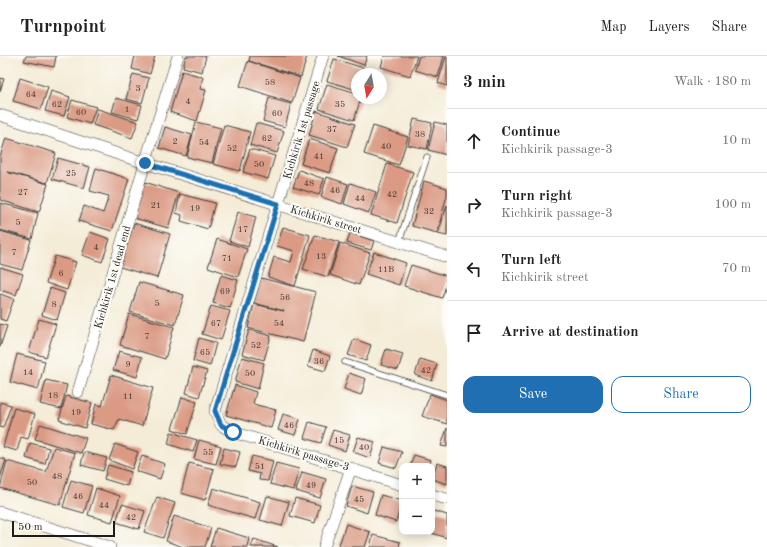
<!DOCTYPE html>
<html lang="en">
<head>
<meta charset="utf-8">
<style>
  body { margin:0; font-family:"Old Standard TT",serif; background:#f6f6f6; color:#222 }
  .controls { position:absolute; right:12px; bottom:12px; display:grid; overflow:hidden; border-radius:8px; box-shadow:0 2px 10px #0003 }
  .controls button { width:36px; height:36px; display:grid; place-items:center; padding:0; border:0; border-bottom:1px solid #e0e0e0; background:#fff; color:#222; font:20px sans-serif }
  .compass { position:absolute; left:351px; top:12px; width:36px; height:36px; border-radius:50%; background:#fff; box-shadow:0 2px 10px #0003; rotate:191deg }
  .scale { position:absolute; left:12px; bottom:10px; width:103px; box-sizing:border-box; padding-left:4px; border:2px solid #1c1c1c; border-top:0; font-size:11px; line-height:14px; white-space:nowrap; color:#1c1c1c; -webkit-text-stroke:3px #fdfcf7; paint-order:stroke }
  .stop { position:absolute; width:12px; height:12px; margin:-9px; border:3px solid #1f6fb2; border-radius:50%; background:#fff }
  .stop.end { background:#1f6fb2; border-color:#fff; box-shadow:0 1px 4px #0008 }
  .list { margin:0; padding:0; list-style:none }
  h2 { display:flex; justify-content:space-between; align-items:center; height:52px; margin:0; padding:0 16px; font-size:17px }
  h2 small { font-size:13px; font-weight:400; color:#767676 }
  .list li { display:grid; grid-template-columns:26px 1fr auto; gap:12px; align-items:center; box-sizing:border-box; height:64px; padding:0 16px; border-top:1px solid #e0e0e0 }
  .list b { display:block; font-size:15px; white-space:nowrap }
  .list p { margin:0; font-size:13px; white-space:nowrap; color:#767676 }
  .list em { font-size:13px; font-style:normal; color:#767676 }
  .actions { display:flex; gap:8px; padding:12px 16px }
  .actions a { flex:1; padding:9px 0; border:1px solid #1f6fb2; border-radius:12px; text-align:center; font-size:14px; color:#1f6fb2 }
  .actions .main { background:#1f6fb2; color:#fff }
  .icon { flex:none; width:22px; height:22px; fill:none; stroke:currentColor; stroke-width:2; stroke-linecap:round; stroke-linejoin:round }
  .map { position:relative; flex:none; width:447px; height:491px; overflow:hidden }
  header { display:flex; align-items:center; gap:24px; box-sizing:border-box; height:56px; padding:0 20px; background:#fff; border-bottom:1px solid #e0e0e0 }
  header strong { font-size:19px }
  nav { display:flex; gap:22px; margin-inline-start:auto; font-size:14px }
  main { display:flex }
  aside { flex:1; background:#fff }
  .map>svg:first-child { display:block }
  .building { fill:#da9a83 }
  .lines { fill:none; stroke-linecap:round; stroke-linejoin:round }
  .lane-casing { stroke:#3c3b38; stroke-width:7 }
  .street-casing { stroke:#3c3b38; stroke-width:12 }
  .lane { stroke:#fff; stroke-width:5.5 }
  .street { stroke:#fff; stroke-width:11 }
  .route { stroke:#1f6fb2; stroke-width:5 }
  .labels { text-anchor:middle; stroke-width:4; stroke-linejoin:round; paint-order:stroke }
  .number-label { font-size:9px; fill:#4c3c36 }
  .street-label { font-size:11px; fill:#1c1c1c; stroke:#fdfcf7 }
</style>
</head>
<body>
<header>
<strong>Turnpoint</strong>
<nav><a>Map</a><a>Layers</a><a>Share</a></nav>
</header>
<main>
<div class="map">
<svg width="447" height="491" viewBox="0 0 447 491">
  <rect width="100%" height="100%" fill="#fdfcf7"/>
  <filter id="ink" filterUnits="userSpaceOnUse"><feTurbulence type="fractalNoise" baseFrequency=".025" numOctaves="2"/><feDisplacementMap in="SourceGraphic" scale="8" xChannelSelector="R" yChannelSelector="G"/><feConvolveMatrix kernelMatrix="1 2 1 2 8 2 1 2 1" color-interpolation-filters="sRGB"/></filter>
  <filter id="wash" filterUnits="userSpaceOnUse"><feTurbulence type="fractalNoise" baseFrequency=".012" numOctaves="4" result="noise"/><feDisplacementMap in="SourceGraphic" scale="16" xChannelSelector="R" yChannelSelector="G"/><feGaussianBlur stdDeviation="0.9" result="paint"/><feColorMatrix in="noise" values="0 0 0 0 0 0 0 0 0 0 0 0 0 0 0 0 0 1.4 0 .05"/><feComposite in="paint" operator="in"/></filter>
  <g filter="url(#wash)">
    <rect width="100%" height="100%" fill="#f4ecd7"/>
    <g id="blocks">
      <!-- building -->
      <path class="building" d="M26 0H56L54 11 24 5Z
        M135 0H155L150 18 132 13Z
        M186 0H206L202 16 183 11Z
        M250 0H307L301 21 249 5Z
        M338 0H367L364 9Z
        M384 0H417L410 20 381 11Z
        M419 0H444L438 21 415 14Z
        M446 0H447V30L438 27Z
        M334 3 377 16V18H357V34L327 25Z
        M248 5 300 22 292 47 240 30Z
        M182 15 203 21 200 33 206 34 197 65 170 56Z
        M133 18 149 22 142 47 126 43Z
        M0 22 4 23 0 35Z
        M20 22 48 31 41 53 13 45Z
        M327 28 357 37V42H361L354 64 319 53Z
        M51 35 70 41 64 60 45 55Z
        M116 42 142 49 138 63 112 56Z
        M269 42 291 48 285 71 263 65Z
        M72 44 96 51 90 68 67 61Z
        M98 53 138 66 132 82 93 69Z
        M316 55 355 68 347 91 309 79Z
        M414 63 432 67 427 93 408 89Z
        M196 66 221 72 212 107 187 101Z
        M435 66 447 69V99L428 94Z
        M256 67 284 75 277 97 250 89Z
        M224 69 250 76 240 115 213 108Z
        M373 70 408 81 399 109 364 98Z
        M165 71 192 79 186 100 159 92Z
        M6 82 56 97 47 127 7 116 48 128 39 156 0 144V101Z
        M309 83 338 92 330 117 301 108Z
        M250 93 275 100 268 123 243 116Z
        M58 102 90 111 84 132 52 123Z
        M387 108 413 116 397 167 371 159Z
        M96 112 129 123 112 175 79 165 84 150 103 157 109 140 90 135Z
        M299 114 324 123 319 139 293 131Z
        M327 121 348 128 342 148 321 141Z
        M424 125 447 132V139L437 177 412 170Z
        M145 126 179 137 168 172 134 162Z
        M350 127 376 136 369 157 344 148Z
        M180 138 215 147 208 173 181 165 182 159 176 157Z
        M0 147 38 157 32 183 0 174Z
        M447 149V180L438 178Z
        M238 156 256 161 248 191 229 185Z
        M134 167 170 178 157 222 120 211Z
        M283 171 310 179 295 230 268 221 274 201 291 206 294 195 277 190Z
        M0 175 31 184 22 214 0 208Z
        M90 176 110 183 102 206 82 199Z
        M350 177 374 185 371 194 347 187Z
        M315 179 339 186 328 221 303 213Z
        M217 183 247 193 238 221 208 211Z
        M340 187 370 197 359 229 330 219Z
        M374 196 406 207 399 229 366 218Z
        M55 200 76 206 67 234 46 227Z
        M411 209 447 220V226L442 242 404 230Z
        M0 211 23 218 16 239 0 234Z
        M221 219 238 224 230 252 213 247Z
        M261 222 316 236 303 286 248 272 254 248 284 255 254 247Z
        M139 226 184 239 175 269 130 256Z
        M50 232 65 237 57 264 42 259Z
        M0 238 14 243 6 265 0 263Z
        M211 250 230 255 221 284 202 278Z
        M129 258 174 271 165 303 120 289Z
        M39 263 56 268 46 301 29 296Z
        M0 268 7 270 0 291Z
        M249 274 271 280 264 304 242 298Z
        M199 282 216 287 210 310 193 305Z
        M354 283 371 289 366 305 348 299Z
        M386 293 403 298 398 314 381 309Z
        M313 294 330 300 325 315 308 310Z
        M119 295 142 301 137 321 113 314Z
        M17 298 45 305 38 334 10 326Z
        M242 301 264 307 258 333 235 326Z
        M420 303 437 308 432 325 415 319Z
        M193 311 207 315 199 341 186 337Z
        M349 317 366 323 361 339 344 333Z
        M111 319 153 332 142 370 119 363 114 374 91 368 96 348 102 350Z
        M46 324 67 329 61 353 40 348Z
        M235 329 256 336 253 348 276 354 271 372 226 359Z
        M430 338 447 344V368L422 360Z
        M66 340 92 347 85 372 59 364Z
        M182 341 197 346 187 378 172 373Z
        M0 346 11 349 3 372 0 371Z
        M14 352 35 358 28 383 21 381 17 395 3 391Z
        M283 358 300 363 295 379 278 374Z
        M309 366 326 371 321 387 304 382Z
        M40 368 86 382 81 397 35 383Z
        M447 372V391L441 390Z
        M333 374 350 379 345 395 328 389Z
        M171 376 197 384 193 396 168 388Z
        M358 381 375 386 370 402 353 396Z
        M199 384 221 390 216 408 194 403Z
        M30 387 49 392 45 408 26 402Z
        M115 388 138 396 132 413 109 404Z
        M54 391 75 397 60 449 0 432 7 405 46 416Z
        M384 391 402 396 396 412 379 407Z
        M224 392 240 396 236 411 220 408Z
        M84 396 107 402 103 415 81 409Z
        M414 399 431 404 429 410H410Z
        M142 400 165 408 160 423 136 415Z
        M252 400 273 405 268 425 259 424 260 418 248 415Z
        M0 402 6 404 0 422Z
        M189 407 214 413 205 444 181 437Z
        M276 407 299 413 293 434 270 428Z
        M437 407 447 410V428L432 423Z
        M108 409 131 416 127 430 104 423Z
        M302 416 326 423 320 442 296 435Z
        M71 424 92 430 84 457 63 451Z
        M352 430 373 436 367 457 346 450Z
        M96 432 120 440 112 466 88 459Z
        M213 432 260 446 255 463 208 449Z
        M381 439 402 445 396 466 375 459Z
        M267 440 289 446 282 470 260 464Z
        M157 441 175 447 163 482 144 476Z
        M295 442 320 449 315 467 290 460Z
        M122 448 145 455 139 473 116 466Z
        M434 455 447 459V482L432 477V460Z
        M174 460 211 472 205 491H183L166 485Z
        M346 468 370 476 365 491H345L339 489Z
        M216 472 249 482 247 491H210Z
        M373 479 400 486 399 491H370Z
        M254 483 278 491H251Z"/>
    </g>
  </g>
  <g filter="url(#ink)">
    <use href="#blocks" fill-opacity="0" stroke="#3c3b38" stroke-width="1"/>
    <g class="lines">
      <defs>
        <path id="lane" d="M399 186 427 101
          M345 306 447 339"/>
        <path id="street" d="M323 0 215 355 221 369 233 376 402 429
          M0 59 145 107 447 201
          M78 336 145 107 178 0
          M432 439 447 443
          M0 456 110 491
          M324 491 351 412"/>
      </defs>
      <!-- lane casing -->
      <use href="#lane" class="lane-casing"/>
      <!-- street casing -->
      <use href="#street" class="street-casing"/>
      <!-- lane -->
      <use href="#lane" class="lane"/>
      <!-- street -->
      <use href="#street" class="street"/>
    </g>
  </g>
  <g class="lines" filter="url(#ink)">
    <!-- route -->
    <path class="route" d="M145 107 278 148 215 355 221 369 233 376"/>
  </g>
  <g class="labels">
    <!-- number labels -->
    <g class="number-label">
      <text x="270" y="29">58</text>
      <text x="138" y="35">3</text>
      <text x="31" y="41">64</text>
      <text x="188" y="48">4</text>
      <text x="57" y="51">62</text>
      <text x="340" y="51">35</text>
      <text x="127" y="56">1</text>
      <text x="81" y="59">60</text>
      <text x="277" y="60">60</text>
      <text x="332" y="76">37</text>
      <text x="420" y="81">38</text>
      <text x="267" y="85">62</text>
      <text x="175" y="88">2</text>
      <text x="204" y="89">54</text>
      <text x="386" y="93">40</text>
      <text x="232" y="95">52</text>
      <text x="319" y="103">41</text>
      <text x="259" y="111">50</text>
      <text x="71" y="120">25</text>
      <text x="309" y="130">48</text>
      <text x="335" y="137">46</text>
      <text x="23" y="139">27</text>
      <text x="392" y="141">42</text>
      <text x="360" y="145">44</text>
      <text x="156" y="152">21</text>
      <text x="195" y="155">19</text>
      <text x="429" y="158">32</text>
      <text x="18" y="169">5</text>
      <text x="243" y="176">17</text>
      <text x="96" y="194">4</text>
      <text x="14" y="199">7</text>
      <text x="321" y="203">13</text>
      <text x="227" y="205">71</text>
      <text x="386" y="216">11В</text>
      <text x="61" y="220">6</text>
      <text x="225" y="238">69</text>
      <text x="285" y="244">56</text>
      <text x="157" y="250">5</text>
      <text x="54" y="251">8</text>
      <text x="216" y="270">67</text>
      <text x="279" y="270">54</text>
      <text x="147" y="283">7</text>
      <text x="256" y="292">52</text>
      <text x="205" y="299">65</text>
      <text x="319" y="308">36</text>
      <text x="128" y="311">9</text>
      <text x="426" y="317">42</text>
      <text x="28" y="319">14</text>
      <text x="250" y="320">50</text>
      <text x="53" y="342">18</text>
      <text x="128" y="343">11</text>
      <text x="76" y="359">19</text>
      <text x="289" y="372">46</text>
      <text x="339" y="387">15</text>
      <text x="364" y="394">40</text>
      <text x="208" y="399">55</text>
      <text x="260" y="413">51</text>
      <text x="57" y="423">48</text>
      <text x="32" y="429">50</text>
      <text x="311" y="432">49</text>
      <text x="78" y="443">46</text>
      <text x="359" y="446">45</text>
      <text x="104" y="452">44</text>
      <text x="131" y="464">42</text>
    </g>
    <!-- street labels -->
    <g class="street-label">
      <text transform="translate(301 74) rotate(-73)" y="4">Kichkirik 1st passage</text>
      <text transform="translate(326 163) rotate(17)" y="4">Kichkirik street</text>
      <text transform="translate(112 221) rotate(-74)" y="4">Kichkirik 1st dead end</text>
      <text transform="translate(304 397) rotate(17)" y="4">Kichkirik passage-3</text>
    </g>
  </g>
</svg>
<div class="controls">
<button>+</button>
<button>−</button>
</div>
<svg class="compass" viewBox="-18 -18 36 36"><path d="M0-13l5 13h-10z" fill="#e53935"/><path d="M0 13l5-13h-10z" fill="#767676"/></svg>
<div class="scale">50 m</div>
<div class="stop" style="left:233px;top:376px"></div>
<div class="stop end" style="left:145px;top:107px"></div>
</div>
<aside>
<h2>3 min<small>Walk · 180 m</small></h2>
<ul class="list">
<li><svg class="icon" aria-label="ahead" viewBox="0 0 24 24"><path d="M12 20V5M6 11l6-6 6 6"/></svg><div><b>Continue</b><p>Kichkirik passage-3</p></div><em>10 m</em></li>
<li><svg class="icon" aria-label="right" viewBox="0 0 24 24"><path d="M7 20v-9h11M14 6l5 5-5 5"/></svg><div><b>Turn right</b><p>Kichkirik passage-3</p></div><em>100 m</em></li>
<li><svg class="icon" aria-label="left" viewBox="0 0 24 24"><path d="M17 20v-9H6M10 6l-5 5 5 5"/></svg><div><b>Turn left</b><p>Kichkirik street</p></div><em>70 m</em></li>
<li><svg class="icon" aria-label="arrive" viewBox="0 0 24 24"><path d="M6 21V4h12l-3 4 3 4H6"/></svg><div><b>Arrive at destination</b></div></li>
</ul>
<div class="actions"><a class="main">Save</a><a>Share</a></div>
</aside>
</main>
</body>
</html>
